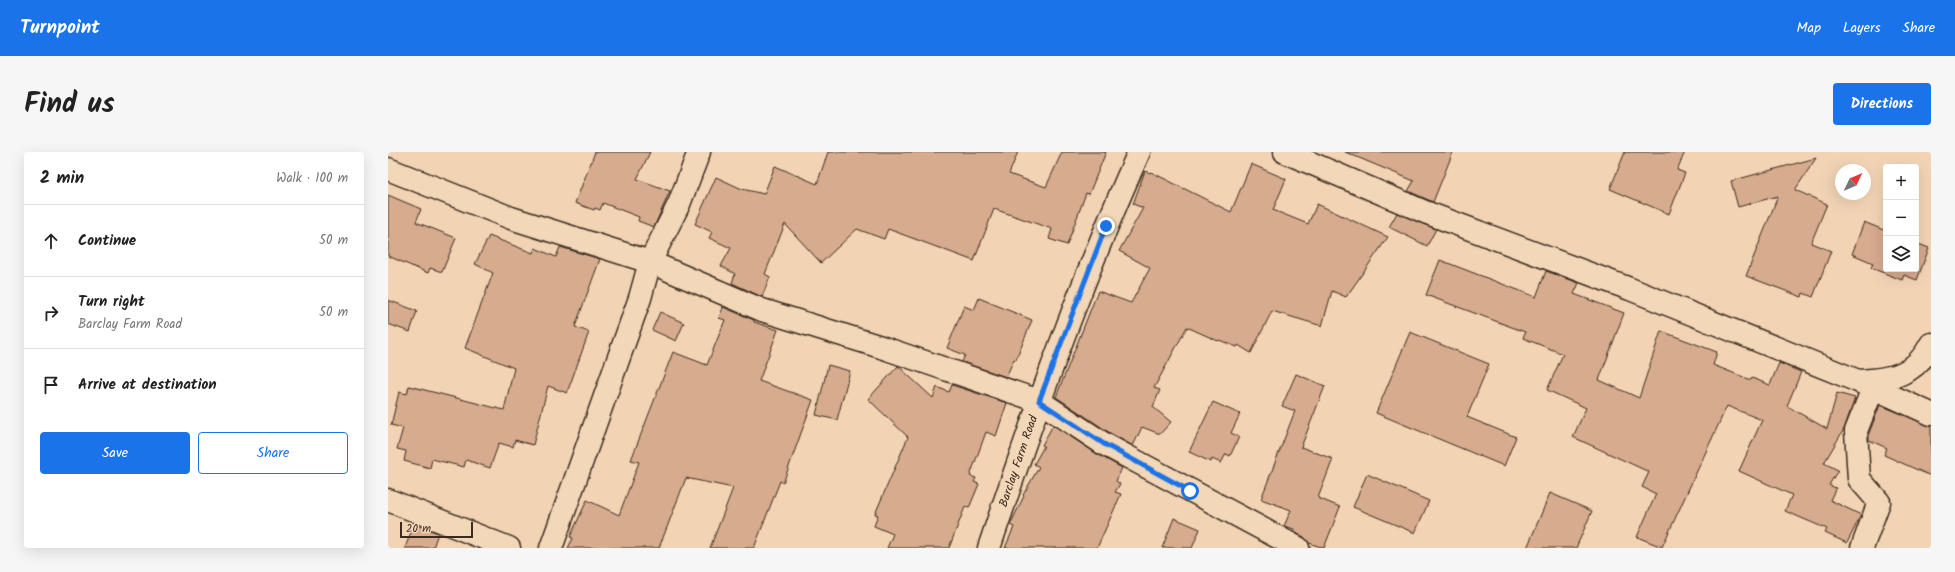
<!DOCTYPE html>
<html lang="en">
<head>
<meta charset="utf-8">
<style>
  body { margin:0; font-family:Kalam,sans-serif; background:#f6f6f6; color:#222 }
  .controls { position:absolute; right:12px; top:12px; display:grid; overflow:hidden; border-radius:4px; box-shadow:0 4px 16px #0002 }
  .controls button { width:36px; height:36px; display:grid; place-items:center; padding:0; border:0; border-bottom:1px solid #e0e0e0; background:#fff; color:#222; font:20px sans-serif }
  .compass { position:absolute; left:1447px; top:12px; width:36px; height:36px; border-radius:50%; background:#fff; box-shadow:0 4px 16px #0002; rotate:46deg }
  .scale { position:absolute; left:12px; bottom:10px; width:73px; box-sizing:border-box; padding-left:4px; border:2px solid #3b2a1e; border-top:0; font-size:11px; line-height:14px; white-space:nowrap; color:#3b2a1e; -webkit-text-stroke:3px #f2d8b9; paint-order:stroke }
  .stop { position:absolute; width:12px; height:12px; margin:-9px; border:3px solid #1a73e8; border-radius:50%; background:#fff }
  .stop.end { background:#1a73e8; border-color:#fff; box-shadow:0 1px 4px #0008 }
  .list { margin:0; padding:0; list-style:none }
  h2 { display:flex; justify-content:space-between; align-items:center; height:52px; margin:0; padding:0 16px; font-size:17px }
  h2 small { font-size:13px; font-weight:400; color:#767676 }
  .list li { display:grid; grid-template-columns:26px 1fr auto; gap:12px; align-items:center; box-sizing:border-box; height:72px; padding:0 16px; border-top:1px solid #e0e0e0 }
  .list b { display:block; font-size:15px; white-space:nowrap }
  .list p { margin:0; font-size:13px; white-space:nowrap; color:#767676 }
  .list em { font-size:13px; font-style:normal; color:#767676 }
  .actions { display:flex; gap:8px; padding:12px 16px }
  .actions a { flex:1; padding:9px 0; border:1px solid #1a73e8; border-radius:4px; text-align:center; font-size:14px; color:#1a73e8 }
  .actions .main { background:#1a73e8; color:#fff }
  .icon { flex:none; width:22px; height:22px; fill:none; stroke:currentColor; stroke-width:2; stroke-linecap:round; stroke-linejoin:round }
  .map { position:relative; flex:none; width:1543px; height:396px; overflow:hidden; border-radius:4px }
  header { display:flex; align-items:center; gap:24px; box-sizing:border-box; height:56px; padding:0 20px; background:#1a73e8; color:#fff }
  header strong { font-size:19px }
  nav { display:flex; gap:22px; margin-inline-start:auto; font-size:14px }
  .intro { display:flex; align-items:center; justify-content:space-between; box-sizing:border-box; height:96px; padding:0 24px }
  h1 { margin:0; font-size:28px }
  .button { padding:10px 18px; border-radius:4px; background:#1a73e8; color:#fff; font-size:14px; font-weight:700 }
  main { display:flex; gap:24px; padding:0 24px }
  aside { flex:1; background:#fff; border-radius:4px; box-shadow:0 4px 16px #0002 }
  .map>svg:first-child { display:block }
  .building { fill:#d6ab8e; stroke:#3b2a1e }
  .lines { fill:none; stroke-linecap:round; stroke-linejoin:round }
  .minor-casing { stroke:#3b2a1e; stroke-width:25 }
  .minor { stroke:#f2d8b9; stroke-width:22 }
  .route { stroke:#1a73e8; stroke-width:5 }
  .labels { text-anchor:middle; stroke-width:3.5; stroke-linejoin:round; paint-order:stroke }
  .street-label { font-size:12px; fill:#3b2a1e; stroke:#f2d8b9 }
</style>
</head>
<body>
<header>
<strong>Turnpoint</strong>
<nav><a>Map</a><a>Layers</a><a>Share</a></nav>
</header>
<div class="intro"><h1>Find us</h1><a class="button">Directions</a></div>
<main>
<aside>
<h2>2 min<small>Walk · 100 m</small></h2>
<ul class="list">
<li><svg class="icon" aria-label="ahead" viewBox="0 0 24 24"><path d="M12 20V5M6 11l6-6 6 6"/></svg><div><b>Continue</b></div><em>50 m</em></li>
<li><svg class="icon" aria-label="right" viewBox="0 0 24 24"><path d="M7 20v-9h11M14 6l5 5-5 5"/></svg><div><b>Turn right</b><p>Barclay Farm Road</p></div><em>50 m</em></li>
<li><svg class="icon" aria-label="arrive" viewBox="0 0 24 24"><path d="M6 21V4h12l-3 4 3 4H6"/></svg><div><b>Arrive at destination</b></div></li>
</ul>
<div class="actions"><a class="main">Save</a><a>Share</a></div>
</aside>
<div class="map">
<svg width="1543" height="396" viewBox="0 0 1543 396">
  <rect width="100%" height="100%" fill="#f2d4b5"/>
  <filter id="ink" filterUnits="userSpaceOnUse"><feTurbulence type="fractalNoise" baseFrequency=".025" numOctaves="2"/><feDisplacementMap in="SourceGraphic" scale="8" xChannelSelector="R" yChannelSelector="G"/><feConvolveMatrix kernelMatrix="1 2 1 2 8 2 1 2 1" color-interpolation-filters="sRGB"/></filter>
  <g filter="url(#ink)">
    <!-- building -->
    <path class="building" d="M207 0H262L249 27 282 39 266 75 250 69 251 65 215 51 212 58 207 56 206 58 187 51Z
      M440 0H630L621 22 658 35 674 0H718L701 42 698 41 679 93 661 87 664 77 606 57 586 109 500 77 496 87 469 77 433 111 397 72 377 122 382 125 374 145 344 131 347 122 333 114 343 96 321 86 324 80 307 72 328 25 354 37 376 42 387 14 429 32Z
      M957 0H1065L1045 50 1020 39 1026 29Z
      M1237 0H1297L1289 18 1297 21 1281 62 1222 37Z
      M1428 6 1407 38 1439 52 1423 91 1443 99 1425 145 1415 141 1414 145 1358 124 1390 44 1350 55 1343 29Z
      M863 12 898 27 885 58 920 72 929 52 1000 85 958 145 944 139 934 174 884 159 863 201 850 193 849 195 831 188 830 189 799 175 766 236 772 238 765 255 783 270 772 282 754 275 745 294 722 281 668 245 710 139 743 151 762 116 731 99 755 56 745 52 757 19 762 21 763 20 843 60Z
      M0 43 33 57 28 70 68 86 54 120 42 116 40 121 0 104Z
      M1009 61 1048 77 1039 94 1001 75Z
      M1476 70 1498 79V117H1528V91L1541 96 1529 128 1516 123 1514 128 1483 116 1485 111 1464 102Z
      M101 84 145 101 147 96 168 105 172 95 212 107 187 175 201 180 179 241 160 234 145 293 127 288 125 295 111 291 102 316 78 308 76 315 44 307 42 316 16 309 18 299 9 297 15 276 3 273 11 240 19 242 21 234 116 258 126 216 77 196 105 121 87 112Z
      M1052 108 1148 145 1158 119 1191 131 1186 142 1236 161 1211 228 1251 246 1273 179 1329 200 1325 213 1363 228 1364 226 1382 233 1391 211 1413 220 1399 254 1439 277 1449 241 1467 246 1456 277 1436 311 1450 318 1441 333 1448 336 1442 348 1473 363 1459 391 1437 381 1439 377 1397 359 1404 343 1351 319 1374 268 1339 254 1274 395 1249 385 1268 342 1254 335 1261 320 1185 285 1198 256 1159 238 1175 202 1135 186 1137 180 1038 143Z
      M591 146 644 168 628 208 626 207 618 225 574 210 577 203 559 196 576 154 586 158Z
      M0 148 29 159 22 180 0 172Z
      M335 155 366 168V170L390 178 371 229 425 248 395 331 392 329 366 396H322L345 336 298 326 271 396H180L185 386 182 385 199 348 231 363 251 310 243 308 285 200 319 213 337 168 331 166Z
      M272 160 296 171 288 189 264 178Z
      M1022 180 1101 212 1079 265 1128 285 1116 314 988 261Z
      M440 213 462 219 449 268 428 263Z
      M510 214 545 246 549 235 561 240 564 233 619 251 608 284 598 280 582 324 588 326 586 330 591 332 581 356 577 355 561 396H499L505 382 486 374 490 363 487 362 520 285 480 247Z
      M908 222 937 234 913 295 945 307 930 346 952 355 936 396 921 391 916 385 905 379 906 377 896 374 903 358 873 347 907 259 894 254Z
      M825 250 852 262 843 281 851 285 842 304 838 302 833 311 824 307 823 310 801 300Z
      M1492 253 1543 274V324L1496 303 1499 296 1481 288V281Z
      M665 273 709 302 734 316 728 329 732 332 727 340 733 342 709 396H617L626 375 622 373 636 344 635 343 651 315 646 312 656 294 654 293Z
      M979 322 1041 349 1027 381 965 355Z
      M1162 341 1204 359 1188 396H1139Z
      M786 366 812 377 804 396H774Z
      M26 372 50 381 45 396H17Z"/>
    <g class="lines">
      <defs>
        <path id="minor" d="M897 0 1037 60 1242 137 1470 229 1543 262
          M0 17 123 66 262 110 374 158 493 195 651 249 716 292 910 396
          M1471 229C1503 227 1527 224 1543 192
          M0 348 121 396
          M163 396 252 146 262 110 291 52 311 0
          M601 396C646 262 693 129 751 0
          M1474 396 1491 350 1471 327 1468 279 1485 236"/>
      </defs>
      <!-- minor casing -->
      <use href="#minor" class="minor-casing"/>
      <!-- minor -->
      <use href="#minor" class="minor"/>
    </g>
  </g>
  <g class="lines" filter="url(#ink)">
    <!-- route -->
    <path class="route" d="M718 74 651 249 716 292 802 339"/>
  </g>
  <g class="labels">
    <!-- street labels -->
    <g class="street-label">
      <text transform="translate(630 309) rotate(-71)" y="4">Barclay Farm Road</text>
    </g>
  </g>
</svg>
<div class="controls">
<button>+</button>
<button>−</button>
<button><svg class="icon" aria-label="layers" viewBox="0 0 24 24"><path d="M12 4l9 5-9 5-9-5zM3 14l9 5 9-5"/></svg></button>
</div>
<svg class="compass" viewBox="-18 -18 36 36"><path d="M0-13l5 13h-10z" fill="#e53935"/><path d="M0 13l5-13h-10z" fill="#767676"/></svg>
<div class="scale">20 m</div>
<div class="stop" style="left:802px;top:339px"></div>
<div class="stop end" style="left:718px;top:74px"></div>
</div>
</main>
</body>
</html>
